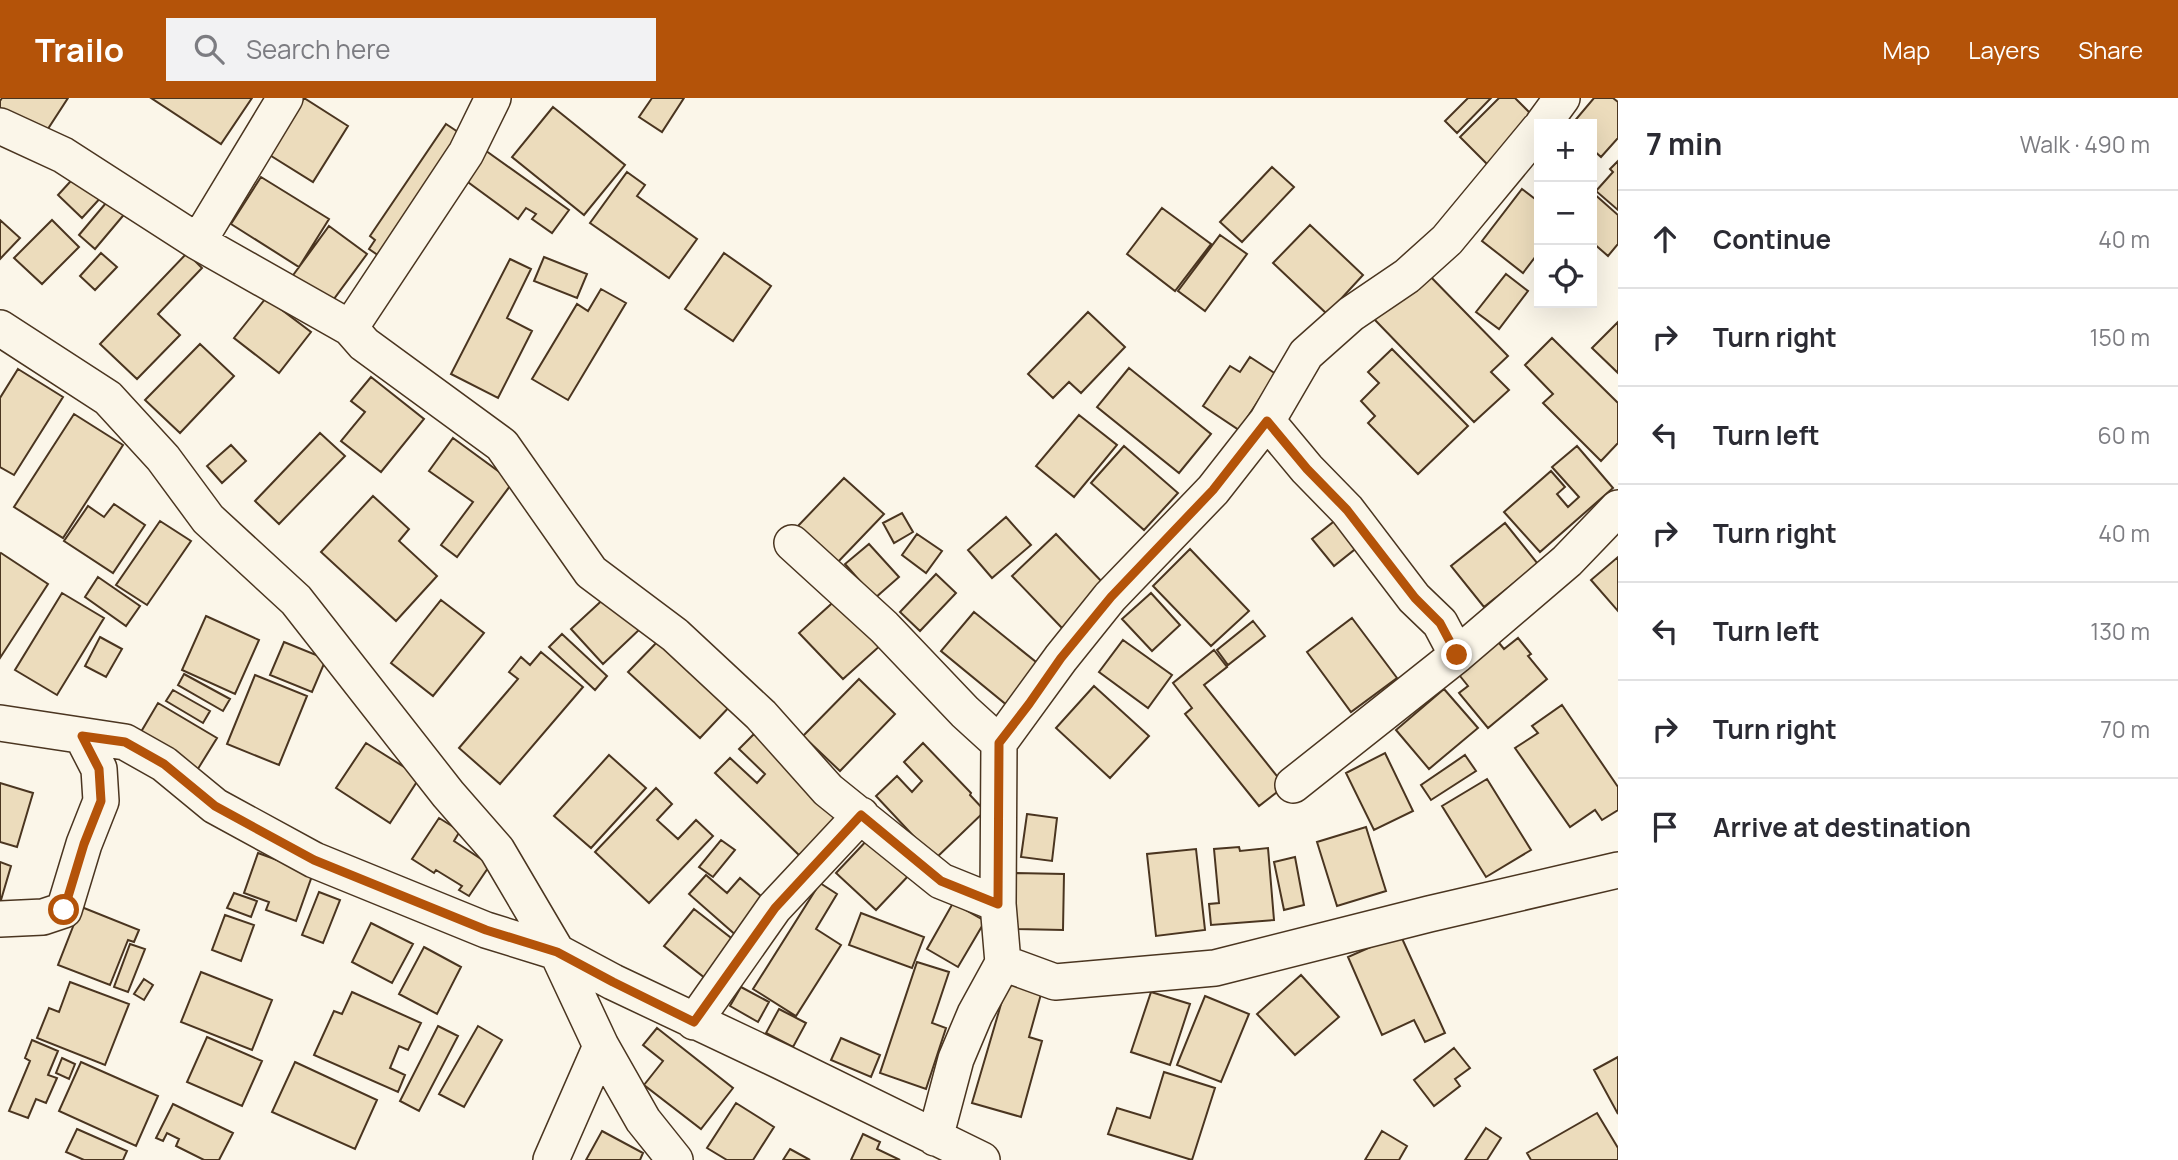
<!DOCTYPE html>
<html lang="en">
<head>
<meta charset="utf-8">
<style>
  body { margin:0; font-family:Manrope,sans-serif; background:#f2f2f3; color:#2b2b33 }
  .controls { position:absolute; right:21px; top:21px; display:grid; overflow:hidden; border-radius:0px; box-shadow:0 7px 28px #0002 }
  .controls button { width:63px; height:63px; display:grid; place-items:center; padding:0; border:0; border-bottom:2px solid #e1e1e2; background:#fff; color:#2b2b33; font:35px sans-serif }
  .stop { position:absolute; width:21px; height:21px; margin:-16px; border:5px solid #b45309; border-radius:50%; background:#fff }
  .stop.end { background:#b45309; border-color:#fff; box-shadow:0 2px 7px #0008 }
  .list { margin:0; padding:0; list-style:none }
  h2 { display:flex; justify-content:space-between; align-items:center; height:91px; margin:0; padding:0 28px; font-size:30px }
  h2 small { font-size:23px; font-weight:400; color:#7c7c81 }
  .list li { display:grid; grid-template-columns:46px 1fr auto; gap:21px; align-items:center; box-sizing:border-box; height:98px; padding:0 28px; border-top:2px solid #e1e1e2 }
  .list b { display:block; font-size:26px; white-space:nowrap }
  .list em { font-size:23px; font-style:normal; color:#7c7c81 }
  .icon { flex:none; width:38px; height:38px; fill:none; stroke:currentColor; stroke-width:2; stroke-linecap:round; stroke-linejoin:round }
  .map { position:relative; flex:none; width:1618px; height:1062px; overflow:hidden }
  header { display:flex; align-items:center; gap:42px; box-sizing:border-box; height:98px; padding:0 35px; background:#b45309; color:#fff }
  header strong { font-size:33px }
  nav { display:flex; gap:38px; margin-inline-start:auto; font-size:24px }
  .search { width:490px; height:63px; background:#f2f2f3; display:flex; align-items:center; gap:18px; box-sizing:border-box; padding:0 24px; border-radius:0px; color:#7c7c81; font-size:26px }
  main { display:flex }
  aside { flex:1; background:#fff }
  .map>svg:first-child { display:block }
  .building { fill:#ecdcbc; stroke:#4a3520; stroke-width:2 }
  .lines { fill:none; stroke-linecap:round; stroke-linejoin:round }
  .minor-casing { stroke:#4a3520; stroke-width:38 }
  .minor { stroke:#fbf6e9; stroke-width:35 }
  .route { stroke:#b45309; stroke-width:9 }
</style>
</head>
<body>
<header>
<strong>Trailo</strong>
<div class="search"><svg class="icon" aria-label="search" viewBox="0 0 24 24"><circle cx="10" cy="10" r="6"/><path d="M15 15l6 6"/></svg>Search here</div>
<nav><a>Map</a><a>Layers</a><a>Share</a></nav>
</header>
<main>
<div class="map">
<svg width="1618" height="1062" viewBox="0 0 1618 1062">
  <rect width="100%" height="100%" fill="#fbf6e9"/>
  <!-- building -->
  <path class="building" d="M2 0H68L42 40 0 13V3Z
    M151 0H252L221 46Z
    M304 0 348 28 313 84 268 56Z
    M652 0H684L662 34 639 19Z
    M1468 0H1491L1457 35 1445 23Z
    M1499 0H1515L1536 21 1489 68 1460 39Z
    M1594 0H1613L1618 4V40L1601 59 1592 51V26H1572Z
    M553 9 625 67 584 117 512 59Z
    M446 26 464 38 382 160 369 151 375 142 370 138Z
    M482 50 569 112 552 135 532 121 536 116 526 110 518 121 461 79Z
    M1618 63V112L1596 93 1613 74 1610 71Z
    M1272 69 1294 89 1242 144 1220 124Z
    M80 73 104 96 82 120 58 97Z
    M627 74 645 87 637 98 697 141 669 180 590 125Z
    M261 79 329 121 299 169 231 126Z
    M1522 91 1539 104V154L1523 175 1482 143Z
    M1592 94 1618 117V146L1608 158 1592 144Z
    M111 99 127 113 95 151 79 137Z
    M1162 110 1211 146 1175 193 1127 156Z
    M0 122 20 140 0 161Z
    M52 122 79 149 42 186 14 160Z
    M1310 127 1363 177 1327 216 1273 165Z
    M329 128 367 156 328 209 291 180Z
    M1220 137 1247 156 1205 213 1178 193Z
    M101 155 117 169 95 192 80 178Z
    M187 155 202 170 158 216 180 237 137 281 100 246Z
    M724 155 771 188 733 243 685 211Z
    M544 159 587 176 577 200 534 183Z
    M510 161 531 171 507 220 532 233 498 300 451 276Z
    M1425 173 1508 258 1491 274 1509 292 1474 324 1374 221Z
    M1506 176 1528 193 1499 231 1476 214Z
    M601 191 626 205 568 302 532 281 577 206 588 213Z
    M266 200 311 234 279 275 234 240Z
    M1088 214 1125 249 1081 295 1069 284 1053 300 1028 276Z
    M1618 224V275L1592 250Z
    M1552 240 1618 305V345L1601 363 1543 305 1553 296 1525 267Z
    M200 246 234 278 180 335 145 302Z
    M1392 251 1468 328 1418 376 1368 325 1375 318 1361 303 1379 285 1368 274Z
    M1250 259 1276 276 1239 332 1203 308 1230 268 1240 274Z
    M1129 270 1211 336 1179 375 1097 309Z
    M18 271 63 299 14 377 0 369V300Z
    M371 279 424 321 381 374 341 343 365 314 351 303Z
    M74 316 123 347 63 440 14 409Z
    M1079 317 1117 347 1074 399 1036 368Z
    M320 335 345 358 279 426 255 403Z
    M453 340 513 384 457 459 441 447 473 404 429 373Z
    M231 347 246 363 222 385 207 368Z
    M1124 348 1178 395 1144 432 1091 385Z
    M1577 348 1613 390 1540 454 1504 414 1551 373 1565 389 1557 396 1568 409 1579 399 1552 369Z
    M844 380 884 416 836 466 797 429Z
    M373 398 409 431 399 443 437 478 396 523 321 454Z
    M114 406 145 427 113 475 64 443 88 408 104 419Z
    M902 415 913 434 894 445 883 425Z
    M1006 419 1031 447 992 480 968 452Z
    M1337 421 1359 448 1334 468 1312 441Z
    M160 423 191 443 147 507 116 487Z
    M1505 425 1538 466 1484 509 1451 468Z
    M917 436 942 453 926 475 902 457Z
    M1056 436 1106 488 1062 530 1012 478Z
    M869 446 899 479 875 500 845 466Z
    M1190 451 1249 513 1211 548 1153 488Z
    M1 455 48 486 0 560V456Z
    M1618 459V513L1591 482Z
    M936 476 956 495 920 533 900 514Z
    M98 479 140 508 126 528 85 499Z
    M62 495 104 520 57 597 15 572Z
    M1151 495 1180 527 1152 553 1122 521Z
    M609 496 641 530 603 566 571 531Z
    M839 499 882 546 843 581 799 535Z
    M441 502 484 535 433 598 391 565Z
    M974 514 1041 568 1008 608 941 553Z
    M206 518 259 542 235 596 182 572Z
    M1352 520 1397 580 1351 614 1307 554Z
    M1253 523 1265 538 1228 567 1217 552Z
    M562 536 607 578 595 592 549 549Z
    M100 539 122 551 106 579 85 568Z
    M661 540 732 606 700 640 628 574Z
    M1495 540 1504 551 1518 540 1531 556 1528 558 1547 581 1488 630 1459 595 1468 588 1456 573Z
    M1123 542 1172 577 1148 610 1099 574Z
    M284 544 326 561 312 594 270 577Z
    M1214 552 1227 569 1204 587 1285 688 1259 708 1185 616 1192 610 1173 585Z
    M541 554 583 589 500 686 459 650 518 581 509 574 521 559 530 567Z
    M184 576 230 601 223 613 178 587Z
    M255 577 307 598 279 667 227 646Z
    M859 581 895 616 840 673 803 638Z
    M1094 588 1149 638 1110 680 1056 630Z
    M1444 591 1478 630 1429 671 1396 632Z
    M173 592 210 613 203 625 166 603Z
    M158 605 217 640 196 674 138 639Z
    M1562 607 1618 689V712L1602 722 1595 712 1570 729 1515 650 1538 635 1532 628Z
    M754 636 841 721 802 760 715 675 730 660 757 685 765 676 739 651Z
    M366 645 420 679 390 725 336 690Z
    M923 645 971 695 970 697 985 713 935 761 876 698 897 678 912 694 922 683 904 664Z
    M1385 655 1413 713 1374 732 1346 675Z
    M609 657 646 690 591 750 554 718Z
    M1465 657 1476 673 1431 702 1421 687Z
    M1487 681 1531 752 1486 779 1442 708Z
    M0 685 33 695 17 749 0 744Z
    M656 690 672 706 657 722 678 741 696 722 713 738 649 805 595 754Z
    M1027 716 1057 720 1052 763 1021 759Z
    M439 720 460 733 454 743 490 767 469 798 459 792 462 788 436 772 434 775 412 761Z
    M1366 729 1386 793 1337 808 1317 744Z
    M871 738 911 775 876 812 836 775Z
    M721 742 735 752 713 779 699 769Z
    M1239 749 1240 753 1268 750 1274 822 1211 827 1209 806 1219 805 1214 751Z
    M1196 751 1205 832 1156 838 1147 756Z
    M258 755 313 775 296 823 266 812 269 804 244 795Z
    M1295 759 1304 807 1284 812 1274 764Z
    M0 764 11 768 1 802H0Z
    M1016 775 1064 776 1063 832 1015 831Z
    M706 777 727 795 740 780 768 804 738 839 689 796Z
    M820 785 837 796 816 831 841 847 796 918 753 891Z
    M319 794 340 802 323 845 302 837Z
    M234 795 257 803 251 819 227 810Z
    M953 805 985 823 958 869 927 851Z
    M74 806 139 832 134 844 128 842 110 887 58 867 76 821Z
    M694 811 735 843 705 880 664 848Z
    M861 815 924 839 912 870 849 847Z
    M225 817 254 827 241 863 212 852Z
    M371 825 413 846 392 885 352 864Z
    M1400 836 1445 935 1425 944 1414 922 1382 937 1348 859Z
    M130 846 145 851 128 894 114 889Z
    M424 849 461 869 437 916 399 896Z
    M917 864 949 874 932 925 946 930 926 991 880 975Z
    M201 874 272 902 252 952 181 924Z
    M1301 877 1339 919 1295 957 1257 916Z
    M1009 879 1043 889 1029 939 1042 943 1021 1019 972 1005Z
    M144 881 153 887 144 902 134 896Z
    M70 884 129 906 105 967 37 940 49 910 59 914Z
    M741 889 769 904 758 924 730 908Z
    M352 894 421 925 408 952 399 948 390 970 405 977 398 994 314 957 334 913 342 916Z
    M1151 894 1190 906 1170 967 1131 954Z
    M1205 898 1249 916 1221 984 1177 967Z
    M779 911 806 925 793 949 766 935Z
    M438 928 458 938 419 1013 400 1003Z
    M478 928 502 942 464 1009 439 996Z
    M657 930 733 990 701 1031 644 987 663 963 643 947Z
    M207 939 262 963 242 1008 187 984Z
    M841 940 880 957 871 979 831 962Z
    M32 942 58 953 48 977 57 980 46 1005 36 1001 28 1020 9 1013 30 963 25 960Z
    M1454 950 1470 970 1455 981 1460 988 1434 1008 1414 982Z
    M1618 959V1016L1594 972Z
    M62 960 75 966 69 981 56 975Z
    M81 964 158 998 136 1048 59 1013Z
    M295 964 377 1002 355 1051 272 1014Z
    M1164 974 1215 990 1192 1062 1108 1036 1117 1010 1150 1020Z
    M736 1005 774 1029 753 1062H727L707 1050Z
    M173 1006 233 1035 219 1062H204L176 1048 179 1041 167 1035 163 1043 156 1040Z
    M1597 1015 1618 1050V1062H1531L1527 1055Z
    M1486 1030 1501 1040 1487 1062H1465Z
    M77 1031 127 1053 123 1062H84L66 1054Z
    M602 1033 643 1055 640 1062H586Z
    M1382 1033 1407 1048 1399 1062H1365Z
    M863 1036 880 1044 877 1051 900 1062H851Z
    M790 1051 810 1062H783Z"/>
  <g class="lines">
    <defs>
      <path id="minor" d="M1543 26 1562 0
        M0 28 63 57 198 144 350 230 364 246 502 347 591 474 675 537 761 617 828 692 941 783 998 806
        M198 144 285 0
        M0 230 108 300 163 360 208 421 296 502 448 696 497 752 557 854 601 948 643 1022 675 1062
        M350 230 466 55 493 0
        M1267 323 1307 371 1347 412 1414 500 1440 525 1457 557
        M792 445 884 529 965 614 999 645
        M0 625 125 644 164 666 215 708 314 762 486 832 557 854 613 884 780 963 982 1062
        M1293 687 1457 557 1567 463 1618 410
        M0 821 43 819 64 812 84 746 101 703 99 671 82 638
        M1003 865 998 806 999 645 1061 560 1110 499 1213 392 1267 323 1306 256 1351 216 1407 178 1447 142 1539 31
        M694 924 774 810 861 717
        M935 1040 956 961 975 916 1003 865 1055 884 1215 870 1429 816 1618 772
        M551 1062 601 948"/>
    </defs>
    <!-- minor casing -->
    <use href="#minor" class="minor-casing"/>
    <!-- minor -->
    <use href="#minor" class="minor"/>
  </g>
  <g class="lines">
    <!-- route -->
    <path class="route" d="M64 812 84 746 101 703 99 671 82 638 125 644 164 666 215 708 314 762 486 832 557 854 613 884 694 924 775 810 861 717 941 783 998 806 999 645 1029 606 1061 560 1111 499 1213 392 1267 323 1307 371 1347 412 1415 500 1440 525 1457 557"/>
  </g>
</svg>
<div class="controls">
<button>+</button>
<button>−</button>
<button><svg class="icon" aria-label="locate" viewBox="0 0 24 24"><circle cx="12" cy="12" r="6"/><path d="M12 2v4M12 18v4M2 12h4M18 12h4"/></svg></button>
</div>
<div class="stop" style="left:64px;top:812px"></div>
<div class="stop end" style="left:1457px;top:557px"></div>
</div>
<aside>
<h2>7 min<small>Walk · 490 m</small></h2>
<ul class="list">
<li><svg class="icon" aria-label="ahead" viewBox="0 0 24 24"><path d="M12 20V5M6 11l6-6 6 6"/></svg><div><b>Continue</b></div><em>40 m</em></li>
<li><svg class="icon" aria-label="right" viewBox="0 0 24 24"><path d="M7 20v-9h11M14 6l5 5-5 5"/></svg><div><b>Turn right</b></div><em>150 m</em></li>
<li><svg class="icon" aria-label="left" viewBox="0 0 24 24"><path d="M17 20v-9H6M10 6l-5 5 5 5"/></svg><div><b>Turn left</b></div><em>60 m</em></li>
<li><svg class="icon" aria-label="right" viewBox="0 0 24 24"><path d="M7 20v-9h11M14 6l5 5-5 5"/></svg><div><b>Turn right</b></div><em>40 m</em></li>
<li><svg class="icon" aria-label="left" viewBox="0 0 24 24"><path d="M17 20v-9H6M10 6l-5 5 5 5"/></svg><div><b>Turn left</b></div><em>130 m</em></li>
<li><svg class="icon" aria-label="right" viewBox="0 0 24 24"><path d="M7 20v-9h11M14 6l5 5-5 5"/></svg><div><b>Turn right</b></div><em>70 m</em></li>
<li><svg class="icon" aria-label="arrive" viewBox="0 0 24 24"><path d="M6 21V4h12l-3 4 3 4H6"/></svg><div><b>Arrive at destination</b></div></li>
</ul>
</aside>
</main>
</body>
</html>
